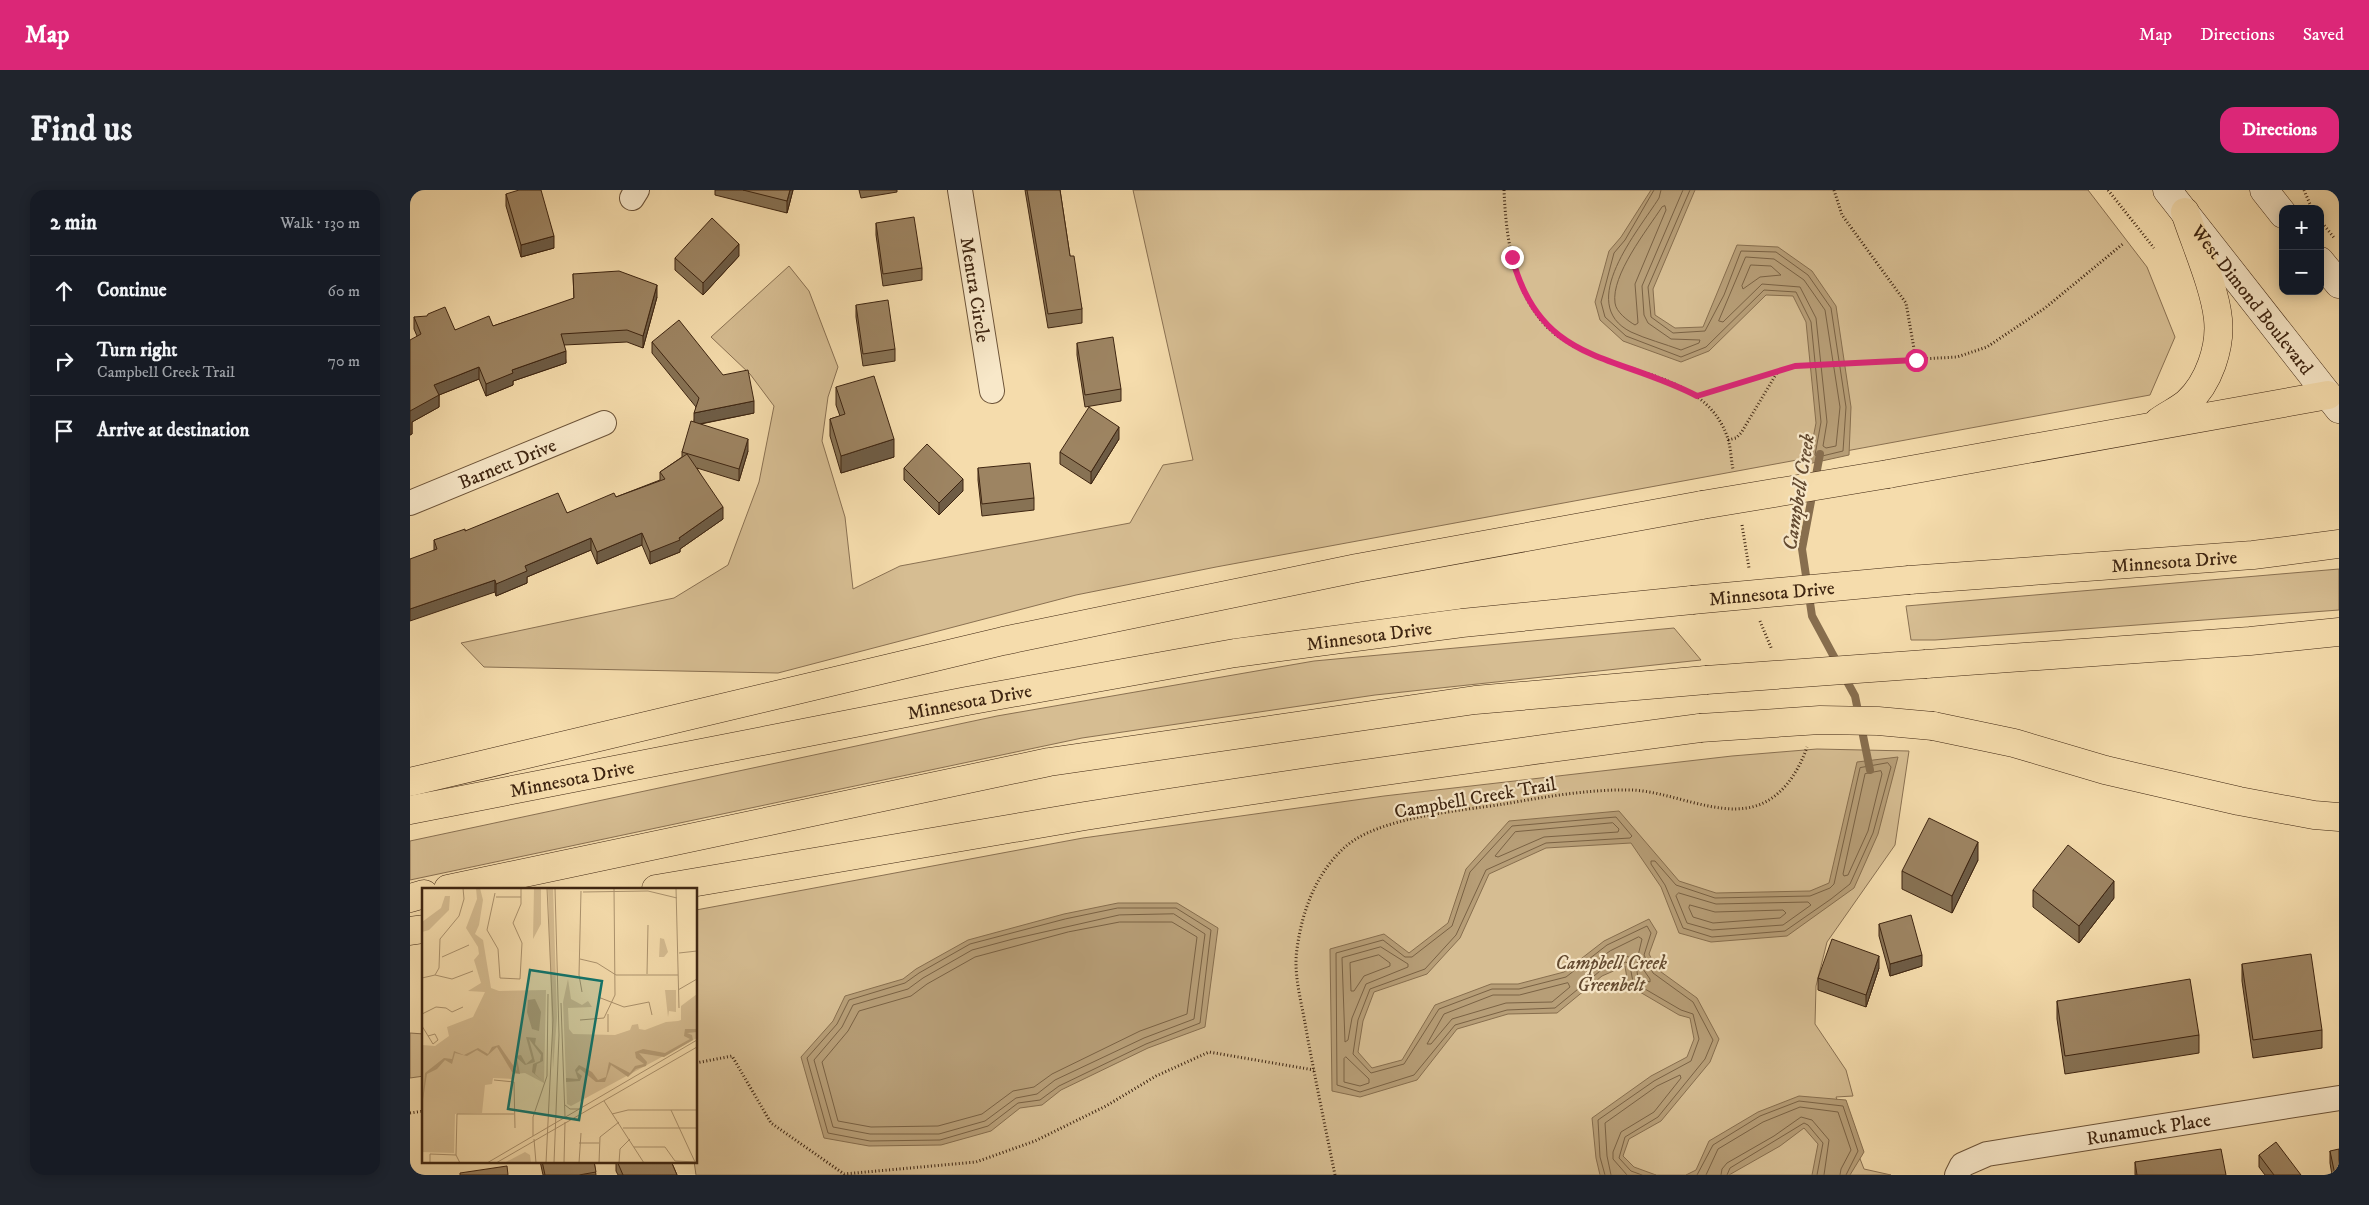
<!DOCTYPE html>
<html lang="en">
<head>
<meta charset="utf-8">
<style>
  body { margin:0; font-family:"IM FELL DW Pica",serif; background:#20242c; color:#f1f3f6 }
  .controls { position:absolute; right:15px; top:15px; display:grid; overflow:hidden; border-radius:10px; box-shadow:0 2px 12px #0003 }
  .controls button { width:45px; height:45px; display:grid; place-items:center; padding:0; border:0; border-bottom:1px solid #363941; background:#171b24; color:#f1f3f6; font:25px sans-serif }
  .stop { position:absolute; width:15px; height:15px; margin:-11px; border:4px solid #db2777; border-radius:50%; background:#fff }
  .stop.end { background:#db2777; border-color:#fff; box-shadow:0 1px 5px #0008 }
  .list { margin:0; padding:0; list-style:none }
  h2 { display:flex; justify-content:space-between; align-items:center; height:65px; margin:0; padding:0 20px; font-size:21px }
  h2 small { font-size:16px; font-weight:400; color:#9ea1a6 }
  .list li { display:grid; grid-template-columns:32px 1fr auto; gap:15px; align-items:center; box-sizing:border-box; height:70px; padding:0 20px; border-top:1px solid #363941 }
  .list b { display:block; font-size:19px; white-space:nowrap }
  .list p { margin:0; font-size:16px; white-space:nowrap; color:#9ea1a6 }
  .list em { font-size:16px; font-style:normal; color:#9ea1a6 }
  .icon { flex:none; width:28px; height:28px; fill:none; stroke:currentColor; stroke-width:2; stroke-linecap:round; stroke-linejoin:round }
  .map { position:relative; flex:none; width:1929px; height:985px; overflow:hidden; border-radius:15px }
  header { display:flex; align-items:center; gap:30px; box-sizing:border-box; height:70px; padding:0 25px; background:#db2777; color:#fff }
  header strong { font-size:24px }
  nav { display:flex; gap:28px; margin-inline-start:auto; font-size:18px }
  .intro { display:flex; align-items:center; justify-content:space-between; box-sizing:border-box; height:120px; padding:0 30px }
  h1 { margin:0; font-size:35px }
  .button { padding:12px 22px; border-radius:15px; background:#db2777; color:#fff; font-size:18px; font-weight:700 }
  main { display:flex; gap:30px; padding:0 30px }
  aside { flex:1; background:#171b24; border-radius:15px; box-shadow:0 2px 12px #0003 }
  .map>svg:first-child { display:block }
  .green { fill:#d6bd92; stroke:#8a7152 }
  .water { fill:#b79e77; stroke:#876e4e }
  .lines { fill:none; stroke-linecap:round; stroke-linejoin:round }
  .shore { stroke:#7a6244; stroke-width:1 }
  .stream { stroke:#876e4e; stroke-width:8 }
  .street-casing { stroke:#6c5338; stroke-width:26 }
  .secondary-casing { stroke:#3e2511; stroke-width:29 }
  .highway-casing { stroke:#3e2511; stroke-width:29 }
  .path { stroke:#3e2511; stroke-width:3; stroke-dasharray:1 2.5; stroke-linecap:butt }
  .street { stroke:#f8e8c9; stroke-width:24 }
  .secondary { stroke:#f8e8c9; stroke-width:28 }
  .highway { stroke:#f5dcac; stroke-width:28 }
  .highway-bridge-casing { stroke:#3e2511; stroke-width:29; stroke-linecap:butt }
  .highway-bridge { stroke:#f5dcac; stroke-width:28 }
  .wall { fill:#877254; stroke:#3e2511 }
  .shaded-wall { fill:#6e5c45; stroke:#3e2511 }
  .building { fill:#9d8462; stroke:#3e2511 }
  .route { stroke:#db2777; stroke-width:6 }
  .labels { text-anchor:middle; stroke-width:4.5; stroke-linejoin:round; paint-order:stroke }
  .street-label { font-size:19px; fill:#3e2511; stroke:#f8e8c9 }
  .park-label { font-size:19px; font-style:italic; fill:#644b31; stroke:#f8e8c9 }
  .water-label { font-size:20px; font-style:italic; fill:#624930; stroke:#f8e8c9 }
  .inset-road { fill:none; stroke:#ac936e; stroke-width:1 }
  .view { fill:#0f766e; fill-opacity:0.15; stroke:#0f766e; stroke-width:2.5 }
  .inset-edge { fill:none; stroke:#3e2511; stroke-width:2.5 }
</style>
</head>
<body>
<header>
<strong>Map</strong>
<nav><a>Map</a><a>Directions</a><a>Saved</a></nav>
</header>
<div class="intro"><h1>Find us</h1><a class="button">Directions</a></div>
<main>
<aside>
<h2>2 min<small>Walk · 130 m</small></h2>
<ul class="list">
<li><svg class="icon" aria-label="ahead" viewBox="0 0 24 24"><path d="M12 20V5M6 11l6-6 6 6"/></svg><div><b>Continue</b></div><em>60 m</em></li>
<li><svg class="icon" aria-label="right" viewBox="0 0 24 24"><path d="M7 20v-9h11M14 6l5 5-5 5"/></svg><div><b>Turn right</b><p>Campbell Creek Trail</p></div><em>70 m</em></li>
<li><svg class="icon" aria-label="arrive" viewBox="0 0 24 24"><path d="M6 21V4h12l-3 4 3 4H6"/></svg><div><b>Arrive at destination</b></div></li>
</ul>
</aside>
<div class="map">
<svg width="1929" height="985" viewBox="0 0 1929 985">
  <rect width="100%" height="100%" fill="#f5dcac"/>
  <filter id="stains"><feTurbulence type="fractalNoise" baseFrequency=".004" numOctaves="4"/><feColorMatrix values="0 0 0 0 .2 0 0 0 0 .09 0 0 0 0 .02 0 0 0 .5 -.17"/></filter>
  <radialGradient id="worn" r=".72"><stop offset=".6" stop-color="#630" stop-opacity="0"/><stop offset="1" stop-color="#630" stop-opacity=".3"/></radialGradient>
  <!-- green -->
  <path class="green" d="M723 0H1678L1737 77 1765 147 1740 205 806 377 666 405 368 483 74 477 51 453 264 408 318 375 349 292 364 216 340 184 301 147 379 76 399 101 428 177 418 207 412 251 435 327 443 399 490 376 720 333 753 275 783 270Z
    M1929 379V420L1525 450H1501L1496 416Z
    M1264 438 1291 470 965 505 672 548 0 690V651L587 526 904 471Z
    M1407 559 1499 561 1485 655 1417 752 1406 796 1405 834 1436 880 1443 906 1426 907 1454 979 1481 985H286L284 971H286V720L673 648 974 606 1322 566Z
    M0 843 14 844V886L0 888Z"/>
  <!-- water -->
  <path class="water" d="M1241 0H1285L1243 99 1245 125 1265 138 1293 137 1327 55 1368 57 1402 81 1426 116 1441 217 1439 265 1398 274 1406 233 1396 132 1383 106 1356 105 1299 161 1271 172 1213 151 1190 130 1185 112 1199 61 1211 47Z
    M1488 567 1468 644 1444 698 1377 746 1301 752 1269 743 1251 697 1221 653 1136 658 1079 684 1050 748 1017 784 964 802 953 831 948 862 962 878 992 870 1025 815 1081 794H1108L1154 782 1194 751 1239 729 1247 742 1239 764 1247 779 1287 808 1309 849 1300 872 1251 931 1219 949 1213 966 1224 977 1246 985H1190L1186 968 1182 928 1241 886 1277 867 1284 849 1280 828 1269 825 1218 795 1215 776 1192 786 1147 823 1098 824 1047 839 1007 890 950 907 922 901 920 759 974 744 999 763 1038 733 1056 679 1099 631 1209 621 1269 691 1306 703 1400 701 1419 693 1447 572Z
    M708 713H767L808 738 795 837 738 858 651 900 632 915 610 918 581 941 531 955 459 956 414 948 391 867 423 831 435 806 493 789 506 779 558 750 654 724Z
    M1389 906 1436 910 1454 962 1440 985H1402L1408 954 1394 938 1370 956 1319 985H1276L1286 980 1299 951 1348 922Z"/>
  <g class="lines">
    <!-- shore -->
    <path class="shore" d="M1244 0 1215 50 1204 63 1191 112 1195 127 1216 146 1271 167 1296 157 1354 100 1386 102 1401 132 1411 232 1405 265 1408 267 1433 261 1436 217 1421 118 1398 85 1366 62 1331 61 1314 105 1295 141 1263 143 1241 127 1238 97 1280 0
      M1251 0 1249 8C1229 40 1165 114 1221 142 1236 149 1255 154 1271 160L1289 153 1290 150 1261 149 1238 133 1234 125 1232 96 1273 0
      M1255 16 1256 20 1225 94 1228 133 1225 135C1218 131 1206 122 1205 113 1201 85 1237 40 1252 17Z
      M1336 67 1364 69 1394 90 1415 120 1430 217 1426 256 1416 258 1413 256 1417 232 1406 128 1390 97 1352 94 1313 132 1309 131Z
      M1341 75 1361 76 1371 85 1350 87 1333 99 1332 96Z
      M1478 573 1481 577 1463 643 1440 694 1421 709 1375 741 1302 747 1273 738 1255 695 1241 674V671H1245L1266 695 1305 708 1400 706 1420 698 1424 694 1450 578Z
      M1471 581 1472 584 1458 641 1438 685 1434 686 1433 684 1455 584Z
      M1203 633 1209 639 1208 642 1134 647 1088 667 1085 666 1105 642Z
      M1269 703 1306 714 1398 712 1401 715 1373 735 1302 740 1277 733 1266 706Z
      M1280 715 1305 722 1373 720 1376 723 1370 728 1303 733 1283 727 1279 718Z
      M708 718H766L801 740 790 833 736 854 649 896 630 910 608 913 578 936 530 950 460 951 418 943 397 868 427 834 439 810 495 793 509 783 560 754 655 729Z
      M764 724 795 744 784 829 734 848 645 890 627 904 606 908 575 931 529 944H460L423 937 404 870 432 837 443 815 498 799 513 788 562 760 603 749 709 725Z
      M710 732H762L787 747 777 824 730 841 642 884 624 897 603 901 572 924 528 936 461 937 428 931 412 872 438 841 449 821 501 806 517 794 565 767 658 742Z
      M1229 747 1232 749 1227 770 1213 765 1192 774 1189 773V769L1200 761Z
      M971 757 998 774V777L956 794 942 828 938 850 935 852 932 768Z
      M969 765 980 773V776L954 786 944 801H941L940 773Z
      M1228 772 1240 789V792L1228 788 1226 775Z
      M1158 793 1160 797 1142 812 1096 813 1042 829 1021 854H1017L1034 824 1083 805H1109Z
      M936 867 959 889V893L950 896 934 892V869Z
      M1195 985 1190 967 1188 930 1244 891 1281 871 1289 849 1283 824 1271 820 1223 792 1220 776 1216 772 1190 781 1145 818 1097 820 1045 835 1004 885 950 902 927 895 926 763 973 750 995 767H1002L1042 736 1060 682 1102 636 1206 627 1222 646 1220 648 1136 653 1076 680 1046 745 1015 779 960 799 948 830 943 864 961 883 994 874 1029 819 1082 799H1109L1156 787 1197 755 1237 736 1241 743 1234 765 1243 783 1283 812 1303 850 1295 869 1248 927 1215 947 1209 968 1221 981 1232 985
      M1201 985 1197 966 1195 933 1247 896 1270 885 1271 888 1244 922 1211 942 1203 962V969L1217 985
      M1287 985 1303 955 1350 926 1389 911 1433 916 1448 961 1436 985
      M1296 985 1308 959 1353 932 1390 917 1428 922 1441 960 1431 979 1430 985
      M1311 985 1312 979 1317 973 1364 946 1391 927 1402 930 1419 950 1414 985
      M1317 985 1320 978 1394 933 1398 935 1413 953 1407 985"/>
    <!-- stream -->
    <path class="stream" d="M1410 264 1392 359 1402 426 1429 476
      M1434 486 1445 506 1460 580"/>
    <defs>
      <g id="street">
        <path id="s1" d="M550 0 582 201"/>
        <path d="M222 8 227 0"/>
        <path id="s2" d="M0 313 194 233"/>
        <path id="s3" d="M1547 985 1552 975 1577 964 1929 908"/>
      </g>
      <g id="secondary">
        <path id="s4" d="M1757 0 1929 219"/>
        <path d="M1854 0 1873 24"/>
        <path d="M1910 71 1929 94"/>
      </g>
      <g id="highway">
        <path d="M1748 232C1757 225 1769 220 1777 213 1799 193 1811 157 1808 129 1805 98 1785 53 1775 22"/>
        <path d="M1478 284 1918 205"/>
        <path id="s5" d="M1499 390 1843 365 1929 354"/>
        <path d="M1516 474 1840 451 1929 442"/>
        <path d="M1523 536 1604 553 1695 580 1829 611 1904 625 1929 627"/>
        <path d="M0 592 593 451 947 378 1292 315"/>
        <path id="s6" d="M0 620 557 511 825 463 1052 433 1282 410"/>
        <path d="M38 699 639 572 1065 510 1296 490"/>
        <path d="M246 699C389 674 532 649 675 626 880 593 1085 565 1290 538"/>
        <path d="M0 708 14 704"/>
        <path d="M0 741 14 739"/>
      </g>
    </defs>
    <!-- street casing -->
    <use href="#street" class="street-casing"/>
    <!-- secondary casing -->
    <use href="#secondary" class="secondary-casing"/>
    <!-- highway casing -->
    <use href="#highway" class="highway-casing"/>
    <!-- path -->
    <path class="path" d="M1094 0C1096 49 1104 112 1146 145 1199 186 1295 177 1318 249 1321 259 1321 270 1323 279
      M1424 0 1432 25 1496 113 1506 170
      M1698 0 1744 58
      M1894 0 1902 19
      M1910 30 1925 49
      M1287 206 1385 176 1547 167 1577 157 1635 118 1714 53
      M1318 250 1326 248 1331 243 1368 181
      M1332 335 1339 378
      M1350 431 1362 460
      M286 873 322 866 361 933 434 984 566 972 625 951 696 916 746 886 799 862 904 880
      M0 923 14 921
      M925 985C915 936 905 888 896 839 892 813 883 785 887 759 892 721 906 683 935 657 969 627 1049 621 1094 614 1135 607 1179 599 1221 600 1259 601 1305 626 1342 617 1371 610 1388 583 1397 557"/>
    <!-- street -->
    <use href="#street" class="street"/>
    <!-- secondary -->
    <use href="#secondary" class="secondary"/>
    <!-- highway -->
    <use href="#highway" class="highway"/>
    <defs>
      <g id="highway-bridge">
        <path d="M1292 315 1478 284"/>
        <path id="s7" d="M1282 410 1499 390"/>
        <path d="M1296 490 1516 474"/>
        <path d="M1290 538 1410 530 1468 531 1523 536"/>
      </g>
    </defs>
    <!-- highway-bridge casing -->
    <use href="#highway-bridge" class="highway-bridge-casing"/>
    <!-- highway-bridge -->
    <use href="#highway-bridge" class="highway-bridge"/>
  </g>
  <!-- wall -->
  <path class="wall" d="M305 0H383L377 23 305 5Z
    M449 0H487V2L451 8Z
    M615 0H650L660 66 672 119V133L638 138Z
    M96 4 144 58 111 67 96 16Z
    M466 33 512 78V90L473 96 466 45Z
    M329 66 293 105 265 80V68Z
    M163 84 247 107 233 158 217 152 154 155 156 173 103 191V195L76 206 69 189 29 205V217L2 232V244L0 245 7 146 4 139V127L45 140 83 136 164 109Z
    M446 115 485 159V171L453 176 446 127Z
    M242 152 344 223 291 234 338 261 329 291 287 278 313 329 270 359V362L240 374 232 355 187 374 181 360 117 387V393L86 406 85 402 24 360V350L55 341 157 323 206 307 250 290V282L272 267V262L284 232 286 217 242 163Z
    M667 153 711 199V211L675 217 667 165Z
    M426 197 484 267 431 283 420 246V229L430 226 426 215Z
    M709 249 681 294 650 274V262Z
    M494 278 553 301 529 325 494 290Z
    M568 278 624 308V320L572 326 568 290Z
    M1568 670 1542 723 1492 699V681Z
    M1623 700 1704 708 1669 753 1623 717Z
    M1469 734 1512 776 1480 786 1469 746Z
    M1832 774 1912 840V858L1843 868 1832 791Z
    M1469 778 1456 817 1408 800V788Z
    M1647 811 1789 845V863L1655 884 1647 829Z
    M1920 961 1929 985H1922L1920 973Z
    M1849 965 1891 985H1855L1849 977Z
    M130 971H184L186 985H133Z
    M206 971H261L267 985H208L206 981Z
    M1725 972 1816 985H1725Z"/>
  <!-- shaded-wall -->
  <path class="shaded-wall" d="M380 0H383L377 23V11Z
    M144 46V58L111 67V55Z
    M329 54V66L293 105V93Z
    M247 95V107L233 158V146Z
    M156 161V173L103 191V195L76 206V194L102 180Z
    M69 177V189L29 205V217L2 232V244L0 245V221L24 195Z
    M344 211V223L284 235V223Z
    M709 237V249L681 294V282Z
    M338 249V261L329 291V279Z
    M484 249V267L431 283V266Z
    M553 289V301L529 325V313Z
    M313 317V329L270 359V362L240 374V362L269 348Z
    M232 343V355L187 374V362Z
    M181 348V360L117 387V393L86 406V394L115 376Z
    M85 390V402L0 431V419Z
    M1568 652V670L1542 723V706Z
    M1704 691V708L1669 753V736Z
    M1512 765V776L1480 786V774Z
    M1469 766V778L1456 817V805Z"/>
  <!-- building -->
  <path class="building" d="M109 0H131L144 46 111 55 96 4Z
    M333 0H380L377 11Z
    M617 0H650L660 66H664L672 119 638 124Z
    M504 27 512 78 473 84 466 33Z
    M302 28 329 54 293 93 265 68Z
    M209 81 247 95 233 146 217 140 151 144 156 161 102 180 103 183 76 194 69 177 24 195 29 205 0 221V150L11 144 4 127 17 126 18 124 35 117 45 140 79 126 83 136 164 108 163 84Z
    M478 110 485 159 453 164 446 115Z
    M269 130 313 185 338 180 344 211 284 223 289 208 242 152Z
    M703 147 711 199 675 205 667 153Z
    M464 186 484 249 431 266 420 229 435 224 426 197Z
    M679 217 709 237 681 282 650 262Z
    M281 231 338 249 329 279 272 262Z
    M517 254 553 289 529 313 494 278Z
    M277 264 313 317 269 348 270 350 240 362 232 343 187 362 181 348 115 376 117 381 86 394 85 390 0 419V369L27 359 24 350 55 339V341L148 303 157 323 204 303 206 307 255 289 250 282Z
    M620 273 624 308 572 314 568 278Z
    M1519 628 1568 652 1542 706 1492 681Z
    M1658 655 1704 691 1669 736 1623 700Z
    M1501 725 1512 765 1480 774 1469 734Z
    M1422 749 1469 766 1456 805 1408 788Z
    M1901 764 1912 840 1843 850 1832 774Z
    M1780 789 1789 845 1655 866 1647 811Z
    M1866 952 1891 985H1864L1849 965Z
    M1811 959 1816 985H1727L1725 972Z
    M1929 959V985H1925L1920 961Z
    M132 971H184L186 982 169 985H135Z
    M207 971H261L267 985H213Z
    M97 976 98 985H50V983Z"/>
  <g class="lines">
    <!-- route -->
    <path class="route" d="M1102 67C1130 174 1204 163 1287 206L1385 176 1506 170"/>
  </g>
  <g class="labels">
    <!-- street labels -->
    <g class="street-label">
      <text dy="7" stroke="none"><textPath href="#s1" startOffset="101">Mentra Circle</textPath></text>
      <text dy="7" stroke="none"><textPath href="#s4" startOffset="139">West Dimond Boulevard</textPath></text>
      <text dy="7" stroke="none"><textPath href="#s2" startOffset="105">Barnett Drive</textPath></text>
      <text dy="7" stroke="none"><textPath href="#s5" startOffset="266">Minnesota Drive</textPath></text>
      <text dy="7" stroke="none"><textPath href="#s7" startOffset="80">Minnesota Drive</textPath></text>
      <text dy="7" stroke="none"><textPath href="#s6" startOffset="975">Minnesota Drive</textPath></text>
      <text dy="7" stroke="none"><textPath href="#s6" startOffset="570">Minnesota Drive</textPath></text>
      <text dy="7" stroke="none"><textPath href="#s6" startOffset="165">Minnesota Drive</textPath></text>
      <text transform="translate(1065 607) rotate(-10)" y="7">Campbell Creek Trail</text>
      <text dy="7" stroke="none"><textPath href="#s3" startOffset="202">Runamuck Place</textPath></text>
    </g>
    <!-- park labels -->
    <g class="park-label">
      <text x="1201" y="779">Campbell Creek<tspan x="1201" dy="22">Greenbelt</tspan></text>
    </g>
    <!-- water labels -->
    <g class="water-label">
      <text transform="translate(1388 302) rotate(-81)" y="7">Campbell Creek</text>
    </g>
  </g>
  <!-- overview -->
  <g transform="translate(12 698)">
    <rect width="275" height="275" fill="#f5dcac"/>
    <path d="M54 0H58L61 12 57 37 53 46 61 52 69 100 77 103 124 102 122 195 103 185 92 186 91 191 71 190 70 196 63 197 60 225 33 226 32 265 0 264V157L13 158 27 148 25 139 51 129 63 104 46 103 59 95 52 72 57 66 56 59 44 40 55 11ZM112 0H119V36L111 51ZM126 0H131L135 129 131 181ZM23 8H28L27 22 7 42 0 44V34L19 20ZM238 50 242 51 246 64 242 69H237ZM146 91 149 111 160 117 166 113 170 119 146 120 147 141 151 146 193 147 208 142 210 137 216 136 217 141 223 142 244 134 256 133 259 132V118L275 106V150L149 218 145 216 141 114ZM243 102H254V124L247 123 246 129ZM103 264 108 267 109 275H82Z" fill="#d6bd92"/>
    <path d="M113 111 119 124 117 143 110 141 105 124 106 112ZM263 141H275V144L265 145 270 147 271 152 242 169 217 165 225 174 224 178 214 181 206 189 189 177 183 194H174L158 181 155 184 160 188 158 193 144 194V190L156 191 153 182 157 177 170 184 176 192 184 189 187 174 208 185 213 178 222 176 214 170 213 164 221 161 243 165 268 151 262 148ZM104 149 114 150 113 156 121 165V173L115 176 113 186 122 194 110 184 111 176 118 173 119 167 107 151 113 174 103 177 95 170 98 186 90 184 75 159 65 168 55 162 45 168 33 165 30 176 23 172 15 181 5 186 0 218 3 185 22 170 30 171 32 163 42 167 56 160 66 166 70 159 77 157 95 183 93 168 99 167 104 176 110 171Z" fill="#b79e77"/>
    <path class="inset-road" d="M254 0 257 120M159 3 157 87 160 104M161 4 226 3 255 10M73 5 65 42 76 61 78 90 98 91 100 55 91 35 99 16V0M74 9H99M257 65 275 63M20 69 47 57M158 71 175 75 194 87H256M225 86 226 37M13 87 30 91 51 83M0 90 13 87 17 80 18 51 37 28 42 11 41 0M256 102 275 91M176 109 202 119 227 114 230 127M139 115 143 229M0 126 14 119 24 120 30 124 41 119M158 132 182 130 193 107 192 0M0 138 11 156 16 152 13 146 6 148M186 144V126M72 192 92 194 93 240M182 213 222 275M143 217 148 221H158M249 222 273 274M190 226 206 222H275M201 240H275M111 248V229L125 188 126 106M112 251 114 275M157 255H177M212 259H243L253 273 275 274M8 275V266L34 267M38 275 34 267 35 226H92M65 275 275 152M74 275 275 159M124 275 131 132 125 0M132 275 137 147 133 0M142 275 143 234M157 275 159 245M177 275 178 249 197 234M197 275 198 261 208 251"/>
    <path class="view" d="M108 82 180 93 157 232 86 221Z"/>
    <rect width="275" height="275" class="inset-edge"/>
  </g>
  <rect width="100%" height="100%" filter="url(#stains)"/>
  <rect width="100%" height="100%" fill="url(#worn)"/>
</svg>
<div class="controls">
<button>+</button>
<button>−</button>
</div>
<div class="stop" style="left:1506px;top:170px"></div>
<div class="stop end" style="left:1102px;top:67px"></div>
</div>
</main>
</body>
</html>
